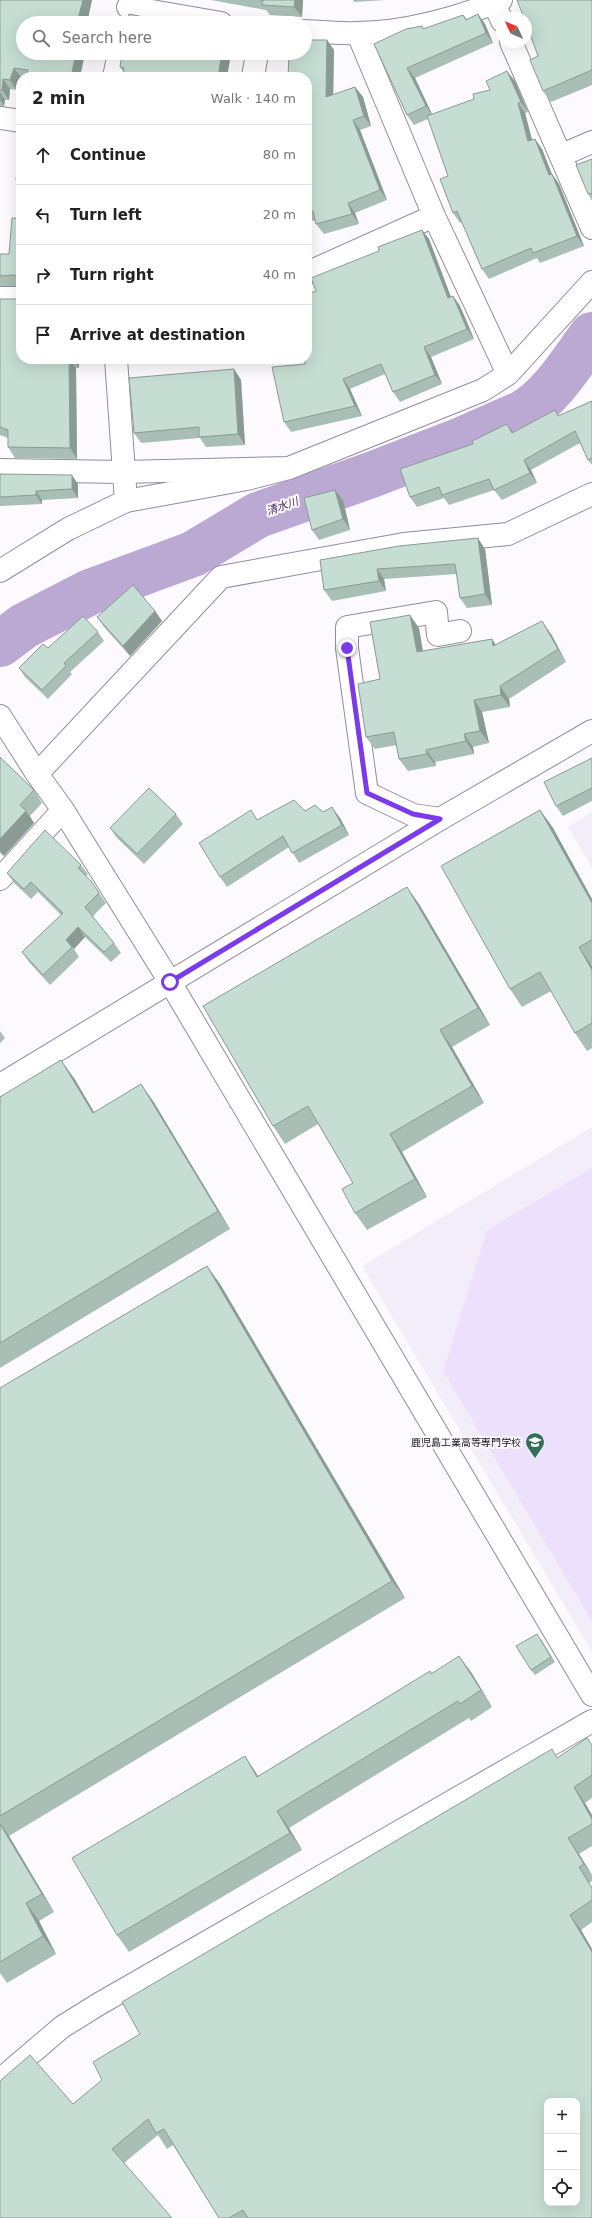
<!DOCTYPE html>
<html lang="en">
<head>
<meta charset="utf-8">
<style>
  body { margin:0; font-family:"DejaVu Sans","Noto Sans JP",sans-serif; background:#f6f6f6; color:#222 }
  .controls { position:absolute; right:12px; bottom:12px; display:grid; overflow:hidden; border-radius:8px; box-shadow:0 4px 16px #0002 }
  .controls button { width:36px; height:36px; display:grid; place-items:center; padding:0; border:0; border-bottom:1px solid #e0e0e0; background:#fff; color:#222; font:20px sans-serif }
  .compass { position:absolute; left:496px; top:12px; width:36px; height:36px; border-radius:50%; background:#fff; box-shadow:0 4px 16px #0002; rotate:314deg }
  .stop { position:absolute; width:12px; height:12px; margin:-9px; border:3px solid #7c3aed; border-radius:50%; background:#fff }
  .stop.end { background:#7c3aed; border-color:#fff; box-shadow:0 1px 4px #0008 }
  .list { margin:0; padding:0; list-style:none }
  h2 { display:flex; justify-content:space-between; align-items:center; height:52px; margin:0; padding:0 16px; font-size:17px }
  h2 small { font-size:13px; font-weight:400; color:#767676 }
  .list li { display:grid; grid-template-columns:26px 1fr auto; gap:12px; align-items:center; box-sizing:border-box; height:60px; padding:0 16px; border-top:1px solid #e0e0e0 }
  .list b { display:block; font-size:15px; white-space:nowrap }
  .list em { font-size:13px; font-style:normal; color:#767676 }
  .icon { flex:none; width:22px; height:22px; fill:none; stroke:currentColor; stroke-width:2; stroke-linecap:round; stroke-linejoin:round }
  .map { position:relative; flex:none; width:592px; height:2218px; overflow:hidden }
  .search { position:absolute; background:#fff; box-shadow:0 4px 16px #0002; left:16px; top:16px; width:296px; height:44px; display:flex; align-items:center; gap:10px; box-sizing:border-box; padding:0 14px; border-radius:22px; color:#767676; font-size:15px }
  .panel { position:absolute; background:#fff; box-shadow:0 4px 16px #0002; left:16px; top:72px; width:296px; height:292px; border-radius:16px }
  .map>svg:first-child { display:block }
  .built { fill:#f2edf8 }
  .green { fill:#ece0fc }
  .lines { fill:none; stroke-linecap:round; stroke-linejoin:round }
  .river { stroke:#bba9d3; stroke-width:46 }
  .street-casing { stroke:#938b9f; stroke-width:24 }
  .secondary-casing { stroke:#938b9f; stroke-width:24 }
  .street { stroke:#fff; stroke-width:22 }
  .secondary { stroke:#fff; stroke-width:22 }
  .wall { fill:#a9beb5 }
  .shaded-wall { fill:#8a9b93 }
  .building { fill:#c5ddd2; stroke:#8a9b93; fill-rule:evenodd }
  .route { stroke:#7c3aed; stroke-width:5 }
  .labels { text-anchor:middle; stroke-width:4; stroke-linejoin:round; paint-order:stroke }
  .poi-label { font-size:10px; fill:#17141b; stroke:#fcfaff; text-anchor:end }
  .water-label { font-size:11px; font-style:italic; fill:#462b60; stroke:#fcfaff }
</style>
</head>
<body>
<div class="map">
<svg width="592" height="2218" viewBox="0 0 592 2218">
  <rect width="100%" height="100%" fill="#fcfaff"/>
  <!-- built -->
  <path class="built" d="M592 812V868L568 827Z
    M592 1127V1652L362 1266Z"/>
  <!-- green -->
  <path class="green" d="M592 1168V1621L443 1371 487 1230Z"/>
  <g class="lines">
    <!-- river -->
    <path class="river" d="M0 644 24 626 90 592 193 554 258 515 371 475 459 441 523 413C552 396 572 362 592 335"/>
    <defs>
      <path id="street" d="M494 3 502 21
        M128 7 221 23
        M305 31C322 32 340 34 357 33 403 33 459 18 501 0
        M358 34 434 216 508 374
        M511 42 592 228
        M114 77 119 53
        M253 77 257 53
        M0 118 21 121
        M562 155 592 142
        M307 273 434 216
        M0 298H21
        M116 359 126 501
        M0 470 122 472 289 468 483 390 508 374 592 282
        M0 716 37 774 63 810 170 982
        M37 774 221 577 404 544 508 534 592 494
        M440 819 413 815 367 793 347 648V627L436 612 438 635 460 631
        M0 879 63 810"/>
      <path id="secondary" d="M0 571 68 529 126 501 247 479 289 468
        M170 982 592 1695
        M0 1085 440 819 592 731
        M0 2080 62 2027 99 2004 592 1721"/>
    </defs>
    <!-- street casing -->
    <use href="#street" class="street-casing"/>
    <!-- secondary casing -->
    <use href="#secondary" class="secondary-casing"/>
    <!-- street -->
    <use href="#street" class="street"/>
    <!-- secondary -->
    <use href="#secondary" class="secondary"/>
  </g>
  <!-- wall -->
  <path class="wall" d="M0 0H92L87 23 23 53H85L80 77H21L17 90 10 89 9 100H5L4 106H0Z
    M211 0H303L302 17 270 15 266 10Z
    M353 0H386L354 2Z
    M592 0V85L551 102 543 91 538 56Z
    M478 14 485 24 493 43 415 78 432 115 474 99 490 90 515 81 528 112 525 113 532 140 535 139 542 149 552 174 559 184 584 246 540 263 537 258 489 279 482 269 462 222 460 223 453 213 448 176 428 119 414 125 407 115 374 44 424 29 463 15 467 19Z
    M327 40 334 50 333 95 355 87 363 97 371 126 360 130 387 200 355 213 359 224 324 234 316 224V221L307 220V77Z
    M122 53H231L227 77 124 73 120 67Z
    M21 136V286H0V254H9L18 218 19 184 16 180Z
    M592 159V200L588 194Z
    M422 230 429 239 451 297 453 296 460 306 474 339 431 357 442 384 400 402 393 392 385 374 350 389 362 416 291 432 284 422 305 364 316 291 379 251Z
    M0 299 21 359H79V368H76L77 459 15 458 8 447V438L0 435Z
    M234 369 241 380 245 445 206 447 200 438 141 443 134 433Z
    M592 401V465L588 460 580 443 531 470 537 483 502 500 494 490 449 505 444 498 417 507 410 497 513 432 559 416Z
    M0 474 78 484V498L42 500V504L0 506Z
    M335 490 343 500 350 530 319 540 312 530Z
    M485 549 492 605 467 608 460 598 457 574 384 579 386 591 332 601 324 590 320 560Z
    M155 611 162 621 130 656 104 627 97 617Z
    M419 628 423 651 492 639 496 645 551 634 566 662 509 699 510 707 482 712 489 743 473 747 474 754 435 762 436 766 408 771 399 759 397 745 375 749 366 737Z
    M98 632 104 641 70 672 72 674 48 699 25 677 19 668 48 648Z
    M0 757 34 790 42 803 30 816 34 823 4 856 0 853Z
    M592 758V801L563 816 556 806Z
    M540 810 553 828 592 899V964L591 965 592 966V1048L587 1051 575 1033 551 991 522 1007 510 989Z
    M305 811 323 812 340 818 349 835 299 863 289 847 227 887 220 877 258 820Z
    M176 814 183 824 144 864 117 838 110 828Z
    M81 865 88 874 86 876 98 891 106 903 92 917 114 943 121 953 111 962 85 937 74 949 79 957 50 985 29 962 22 952 61 915 38 892 31 899 14 883 7 873Z
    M419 904 490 1025 452 1047 484 1103 402 1152 427 1197 367 1230 355 1213 353 1183 318 1124 285 1144 273 1126Z
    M0 1031 5 1038 0 1043Z
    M74 1078 94 1112 153 1101 230 1229 0 1368V1097Z
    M207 1266 220 1284 405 1598 9 1836 54 1912 39 1921 56 1954 7 1983 0 1973V1388Z
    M541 1639 555 1662 535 1675 531 1670Z
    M471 1672 492 1707 471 1721 469 1718 289 1828 302 1850 129 1952 117 1935 245 1756 258 1776 432 1674Z
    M592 1745V1798L585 1803 592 1815V1846L579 1854 592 1875V1881L589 1883 592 1887V1922L581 1930 592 1949V2218H219L173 2145 167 2149 158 2135 124 2163 73 2104 102 2080 140 2034 558 1758Z"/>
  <!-- shaded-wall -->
  <path class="shaded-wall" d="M83 0H92L87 23H77Z
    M295 0H303L302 17 294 7Z
    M478 14 485 24 493 43 486 33Z
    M327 40 334 50 333 107 326 97Z
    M76 53H85L80 77H71Z
    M222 53H231L227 77H218Z
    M14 68 21 77 17 90 10 80Z
    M407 68 415 78 433 116 426 106Z
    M507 71 515 81 528 112 521 102Z
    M3 79 10 89 9 100 2 90Z
    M355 87 363 97 371 126 364 116Z
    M0 92 5 100 4 106 0 100Z
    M518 103 525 113 535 151 528 141Z
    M353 120 360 130 387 200 380 190Z
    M535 139 542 149 556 185 549 175Z
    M552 174 559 184 584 246 577 236Z
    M348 203 355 213 359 224 352 214Z
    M422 230 429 239 455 308 448 298Z
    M453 296 460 306 474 339 467 329Z
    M424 347 431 357 442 384 435 375Z
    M69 359H70L76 368 77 459 70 448Z
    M72 359H79V368Z
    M234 369 241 380 245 445 238 434Z
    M343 379 350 389 362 416 355 406Z
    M507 424 515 435 512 433Z
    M524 460 531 470 537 483 530 473Z
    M72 475 78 484V498L72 489Z
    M335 490 343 500 350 530 343 519Z
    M36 491 42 500V504L36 495Z
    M478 538 485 549 492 605 485 594Z
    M377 569 384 579 386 591 379 581Z
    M155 611 162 621 130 656 123 646Z
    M410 615 419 628 425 665 417 652Z
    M542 621 551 634 566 662 558 649Z
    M492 639 500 652 493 646Z
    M500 686 509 699 510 707 501 695Z
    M474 700 482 712 489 743 480 731Z
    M464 734 473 747 474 754 466 741Z
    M426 750 435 762 436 766 427 754Z
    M332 807 340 818 349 835 342 825Z
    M540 810 553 828 592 899V903Z
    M26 811 34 823 4 856 0 851V839Z
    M407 887 419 904 490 1025 478 1008Z
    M78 927 85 937 74 949 66 940Z
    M579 947 592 966V970Z
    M440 1030 452 1047 484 1103 472 1086Z
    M61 1060 74 1078 105 1131 93 1113Z
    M141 1084 153 1101 230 1229 218 1211Z
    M390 1134 402 1152 427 1197 415 1179Z
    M207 1266 220 1284 405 1598 392 1581Z
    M459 1656 471 1672 492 1707Z
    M245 1756 256 1773 268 1793 257 1777Z
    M574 1787 585 1803 592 1815V1819Z
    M277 1811 289 1828 302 1850 290 1833Z
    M0 1823 9 1836 54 1912 42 1894Z
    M568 1838 579 1854 592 1875 584 1864Z
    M26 1903 39 1921 56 1954 43 1936Z
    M570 1915 581 1930 592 1949V1952Z"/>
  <!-- building -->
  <path class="building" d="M0 0H83L77 23H23V53H76L71 77H27L28 70 14 68 10 80 3 79 2 90H0Z
    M260 0H295L294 7 262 5 263 0Z
    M517 0H592V70L543 91 530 60 538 56 526 23V18H524Z
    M129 14 174 23H127Z
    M478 14 486 33 407 68 426 106 407 115 374 44 406 29 422 26 423 29 463 15 466 20Z
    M305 40H327L326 97 355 87 364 116 353 120 380 190 348 203 352 214 316 224 313 211H307V77H288L289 53H305Z
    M122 53H222L218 77H123L124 68 120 67Z
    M507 71 521 102 518 103 528 141 535 139 549 175 552 174 577 236 533 253 531 248 482 269 457 211 453 213 440 179 448 176 427 116 474 99 473 94 490 90 486 81Z
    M21 136V278L14 275 0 276V254H9L12 218H18L19 181 16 180Z
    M592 159V193L588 194 576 165Z
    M422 230 448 298 453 296 467 329 424 347 435 375 393 392 381 364 343 379 355 406 284 422 272 367 305 364V359H307V294L316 291 311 278 379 251 378 247Z
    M21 297V359H69L70 448 8 447V430L0 427V299H20Z
    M234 369 238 434 199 437V427L134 433 129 378Z
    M592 401V458L588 460 575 431 524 460 530 473 494 490 489 479 442 495 439 487 410 497 400 469 473 444 472 441 507 424 512 433 555 410 558 416Z
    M0 474 72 475V489L36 491V495L0 497Z
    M335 490 343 519 312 530 304 498Z
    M478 538 485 594 460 598 455 564 377 569 379 581 324 590 320 560 399 546Z
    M133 585 155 611 123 646 97 617Z
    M410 615 417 652 492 639 493 646 542 621 558 649 500 686 501 695 474 700 480 731 464 734 466 741 426 750 427 754 399 759 394 732 366 737 358 684 380 679 370 622Z
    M83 616 98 632 64 663 66 666 42 690 19 668 43 644 48 648Z
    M0 757 34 790 20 805 26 811 0 839Z
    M592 758V788L556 806 544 782Z
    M149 788 176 814 137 854 110 828Z
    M294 800 305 811 315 805 323 812 332 807 342 825 292 853 283 836 220 877 199 843 251 810 257 820Z
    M540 810 592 903V940L579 947 592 970V1023L575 1033 540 972 510 989 441 866Z
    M45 830 81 865 78 868 91 881 99 893 85 907 114 943 104 952 78 927 66 940 72 947 43 975 22 952 63 913 31 882 24 889 7 873Z
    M407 887 478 1008 440 1030 472 1086 390 1134 415 1179 355 1213 342 1189 353 1183 308 1106 273 1126 203 1006Z
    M61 1060 93 1113 141 1084 218 1211 0 1343V1097Z
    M207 1266 392 1581 0 1816V1388Z
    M537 1634 551 1657 531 1670 516 1646Z
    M459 1656 481 1690 460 1704 458 1701 277 1811 290 1833 117 1935 72 1858 245 1756 257 1777 430 1671 431 1674Z
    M587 1738 592 1745V1775L574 1787 592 1819V1824L568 1838 584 1864 579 1867 592 1888V1900L570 1915 592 1952V2218H248L243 2210 229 2218H219L164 2129 156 2133 148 2119 112 2149 172 2218H0V2081L30 2055 73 2104 102 2080 93 2062 140 2034 122 2002 552 1749 557 1758ZM547 2101H577V2203H547Z
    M0 1824 42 1894 26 1903 43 1936 0 1962Z"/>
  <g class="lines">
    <!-- route -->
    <path class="route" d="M170 982 440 819 413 814 367 793 347 648"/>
  </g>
  <!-- icons -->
  <defs>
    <symbol id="university-pin" viewBox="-11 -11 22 30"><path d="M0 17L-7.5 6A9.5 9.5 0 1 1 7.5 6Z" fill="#346f59" stroke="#fcfaff"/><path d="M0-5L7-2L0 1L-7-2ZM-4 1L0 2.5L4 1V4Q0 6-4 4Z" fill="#fff"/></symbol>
  </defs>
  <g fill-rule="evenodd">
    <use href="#university-pin" x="524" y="1431" width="22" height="30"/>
  </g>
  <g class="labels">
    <!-- poi labels -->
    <g class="poi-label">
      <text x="521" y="1446">鹿児島工業高等専門学校</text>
    </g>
    <!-- water labels -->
    <g class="water-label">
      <text transform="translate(282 506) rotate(-19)" y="4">清水川</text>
    </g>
  </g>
</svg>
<div class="controls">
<button>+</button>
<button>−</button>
<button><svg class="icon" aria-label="locate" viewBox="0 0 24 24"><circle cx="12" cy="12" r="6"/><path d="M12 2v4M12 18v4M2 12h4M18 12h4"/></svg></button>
</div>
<svg class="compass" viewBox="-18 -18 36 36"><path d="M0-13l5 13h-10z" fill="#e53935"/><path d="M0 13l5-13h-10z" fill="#767676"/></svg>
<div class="stop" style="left:170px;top:982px"></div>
<div class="stop end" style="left:347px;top:648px"></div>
<div class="search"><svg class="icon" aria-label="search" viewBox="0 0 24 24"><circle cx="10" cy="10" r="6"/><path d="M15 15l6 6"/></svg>Search here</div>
<section class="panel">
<h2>2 min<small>Walk · 140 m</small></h2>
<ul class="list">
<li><svg class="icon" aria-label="ahead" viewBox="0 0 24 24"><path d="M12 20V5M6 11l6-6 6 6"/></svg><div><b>Continue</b></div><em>80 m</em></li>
<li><svg class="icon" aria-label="left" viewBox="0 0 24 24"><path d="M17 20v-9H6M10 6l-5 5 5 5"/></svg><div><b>Turn left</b></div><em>20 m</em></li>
<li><svg class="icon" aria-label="right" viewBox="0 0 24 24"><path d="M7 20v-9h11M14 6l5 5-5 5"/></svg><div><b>Turn right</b></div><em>40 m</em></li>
<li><svg class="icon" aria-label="arrive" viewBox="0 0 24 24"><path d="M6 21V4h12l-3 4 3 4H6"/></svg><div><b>Arrive at destination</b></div></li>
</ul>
</section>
</div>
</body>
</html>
